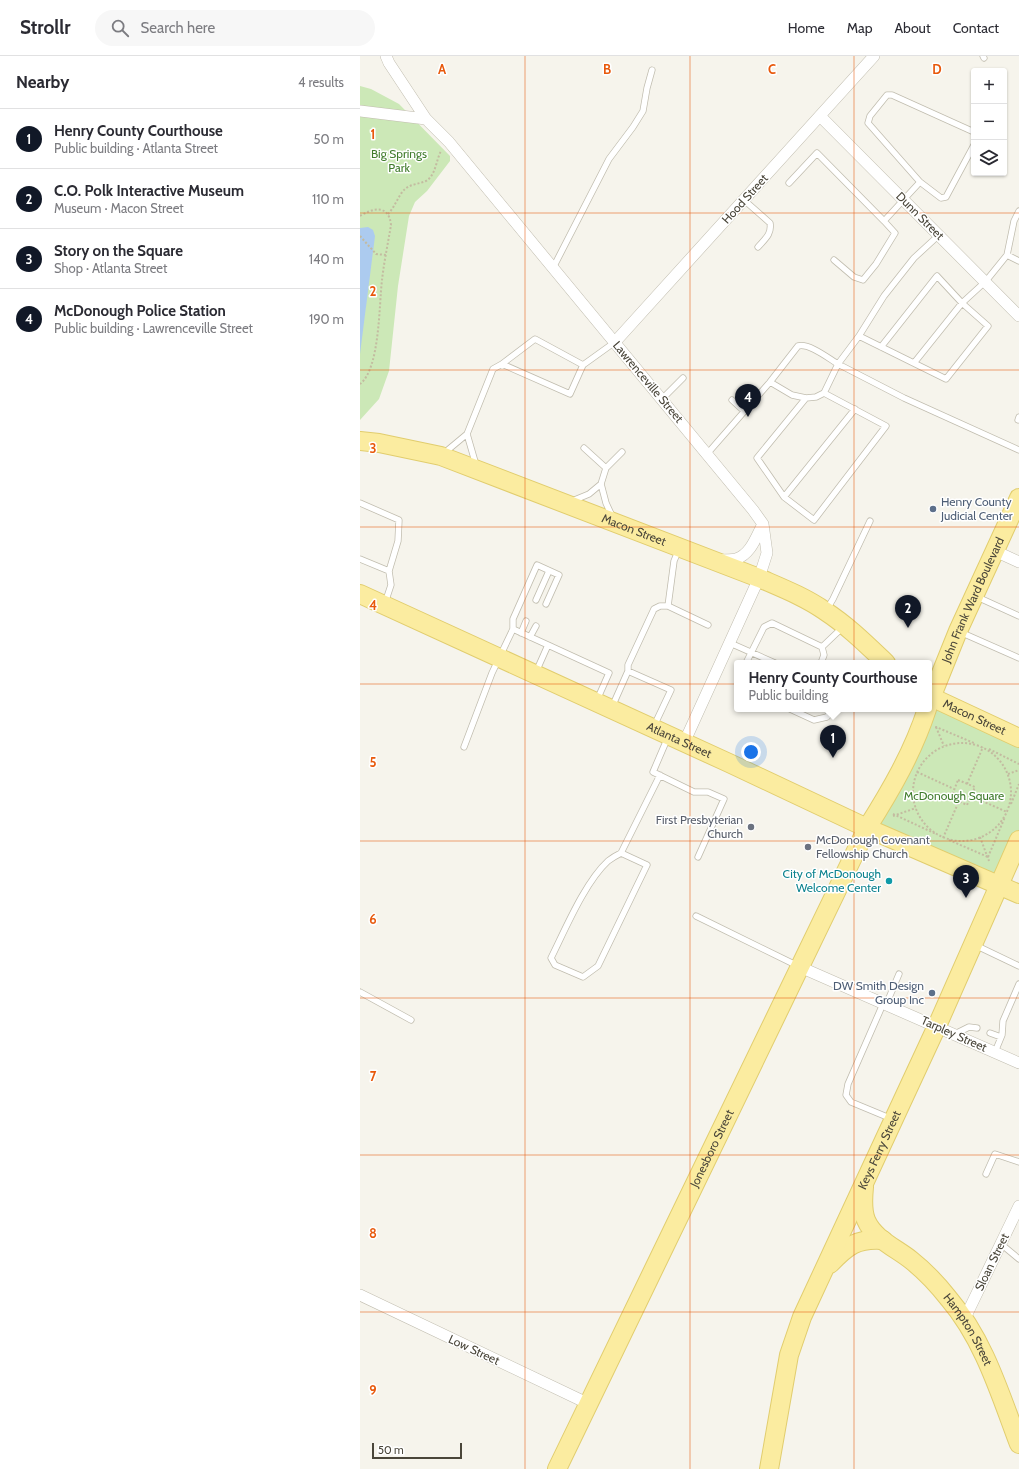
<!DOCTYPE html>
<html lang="en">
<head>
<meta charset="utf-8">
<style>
  body { margin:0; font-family:Cabin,sans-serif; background:#f7f7f7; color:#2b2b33 }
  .controls { position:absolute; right:12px; top:12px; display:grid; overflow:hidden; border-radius:4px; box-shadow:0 1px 3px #0004 }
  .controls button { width:36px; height:36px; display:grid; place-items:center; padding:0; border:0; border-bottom:1px solid #e1e1e2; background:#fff; color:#2b2b33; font:20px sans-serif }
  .scale { position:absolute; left:12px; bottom:10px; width:90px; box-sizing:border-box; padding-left:4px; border:2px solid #4a463a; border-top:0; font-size:11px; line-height:14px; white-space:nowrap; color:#4a463a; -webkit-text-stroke:3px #fff; paint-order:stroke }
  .you { position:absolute; left:391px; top:696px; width:14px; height:14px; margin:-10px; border:3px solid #fff; border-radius:50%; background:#1a73e8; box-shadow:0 0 0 6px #1a73e833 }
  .badge { display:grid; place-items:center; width:26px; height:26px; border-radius:50%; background:#111827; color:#fff; font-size:13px; font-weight:700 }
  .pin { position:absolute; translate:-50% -33px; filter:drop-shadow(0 1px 2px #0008) }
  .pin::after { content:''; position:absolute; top:21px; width:14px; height:12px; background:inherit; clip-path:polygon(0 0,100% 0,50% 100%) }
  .popup { position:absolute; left:374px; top:604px; width:198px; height:52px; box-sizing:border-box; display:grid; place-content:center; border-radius:4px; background:#fff; filter:drop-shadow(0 1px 3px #0005); font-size:13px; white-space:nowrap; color:#7c7c81 }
  .popup b { font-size:15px; color:#2b2b33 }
  .popup::after { content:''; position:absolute; left:50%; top:100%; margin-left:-8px; border:8px solid transparent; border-top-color:#fff }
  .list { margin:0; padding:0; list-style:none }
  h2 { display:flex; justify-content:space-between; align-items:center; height:52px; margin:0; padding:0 16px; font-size:17px }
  h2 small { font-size:13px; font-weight:400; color:#7c7c81 }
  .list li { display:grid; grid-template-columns:26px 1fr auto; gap:12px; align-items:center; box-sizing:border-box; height:60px; padding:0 16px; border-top:1px solid #e1e1e2 }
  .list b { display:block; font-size:15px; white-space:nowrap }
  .list p { margin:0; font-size:13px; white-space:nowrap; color:#7c7c81 }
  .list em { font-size:13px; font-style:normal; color:#7c7c81 }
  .icon { flex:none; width:22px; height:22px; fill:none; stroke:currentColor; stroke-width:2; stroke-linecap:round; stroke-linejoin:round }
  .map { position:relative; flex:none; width:659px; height:1413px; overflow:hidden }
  header { display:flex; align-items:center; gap:24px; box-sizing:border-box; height:56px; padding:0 20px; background:#fff; border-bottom:1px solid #e1e1e2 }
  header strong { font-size:19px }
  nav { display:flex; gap:22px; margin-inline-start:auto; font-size:14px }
  .search { width:280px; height:36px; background:#f7f7f7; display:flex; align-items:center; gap:10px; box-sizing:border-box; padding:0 14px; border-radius:22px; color:#7c7c81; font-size:15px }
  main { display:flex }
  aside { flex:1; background:#fff }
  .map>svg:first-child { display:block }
  .green { fill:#cce8b7 }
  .water { fill:#accbef }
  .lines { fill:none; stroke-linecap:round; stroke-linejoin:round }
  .service-casing { stroke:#c1bdaf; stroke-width:7 }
  .minor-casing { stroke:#c1bdaf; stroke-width:12 }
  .primary-casing { stroke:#e1cd6e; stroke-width:20 }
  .path { stroke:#c3bba0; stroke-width:2; stroke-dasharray:2 2; stroke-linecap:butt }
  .service { stroke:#fff; stroke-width:5.5 }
  .minor { stroke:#fff; stroke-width:11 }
  .primary { stroke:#fbeca0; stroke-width:18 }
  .grid { fill:none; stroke:#e8590c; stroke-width:1; stroke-opacity:0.55 }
  .service-dot { fill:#5c6f8a; stroke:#fff; stroke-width:1.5 }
  .worship-dot { fill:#6b7280; stroke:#fff; stroke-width:1.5 }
  .culture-dot { fill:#0f9aa8; stroke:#fff; stroke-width:1.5 }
  .labels { text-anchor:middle; stroke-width:3; stroke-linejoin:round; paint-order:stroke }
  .park-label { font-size:12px; fill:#417c2d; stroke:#fff }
  .street-label { font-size:12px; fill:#4a463a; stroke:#fff }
  .service-label { font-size:12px; fill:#4e5e75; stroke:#fff; text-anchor:start }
  .worship-label { font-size:12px; fill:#5b616d; stroke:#fff; text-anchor:end }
  .culture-label { font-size:12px; fill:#0d838f; stroke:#fff; text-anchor:end }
  .grid-label { font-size:13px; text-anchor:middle; font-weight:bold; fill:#e8590c; stroke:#fff; stroke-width:3; stroke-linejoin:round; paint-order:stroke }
</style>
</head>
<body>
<header>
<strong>Strollr</strong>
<div class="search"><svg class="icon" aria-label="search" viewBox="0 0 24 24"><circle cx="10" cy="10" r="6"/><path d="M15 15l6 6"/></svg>Search here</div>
<nav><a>Home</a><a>Map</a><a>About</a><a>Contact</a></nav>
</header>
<main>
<aside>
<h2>Nearby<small>4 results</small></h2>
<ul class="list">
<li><span class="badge">1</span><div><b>Henry County Courthouse</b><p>Public building · Atlanta Street</p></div><em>50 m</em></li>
<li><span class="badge">2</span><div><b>C.O. Polk Interactive Museum</b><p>Museum · Macon Street</p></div><em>110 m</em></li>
<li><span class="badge">3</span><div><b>Story on the Square</b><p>Shop · Atlanta Street</p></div><em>140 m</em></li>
<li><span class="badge">4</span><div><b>McDonough Police Station</b><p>Public building · Lawrenceville Street</p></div><em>190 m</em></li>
</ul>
</aside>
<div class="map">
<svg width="659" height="1413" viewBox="0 0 659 1413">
  <rect width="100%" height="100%" fill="#f6f4ec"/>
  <!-- green -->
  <path class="green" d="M0 30 11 33 39 48 90 100V105L67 135 55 146 49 160 38 230 29 315 19 343 0 364Z
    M569 645 659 682V784L639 830 507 772Z"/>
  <!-- water -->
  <path class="water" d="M8 171 13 174 15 180 0 298V172Z"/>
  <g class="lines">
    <defs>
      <path id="service" d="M623 0 624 2
        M614 76 532 39H527L510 60 508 67 560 126 581 142 586 141 614 89
        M429 127 457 97 524 165 560 126
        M384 144 410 167C412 178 405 183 398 191
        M647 199 654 165 659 155
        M474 204 494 221 503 224 516 208 535 177 524 165
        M193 212 249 103 273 71 283 55 287 32 292 14
        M499 280 524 240 554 202 579 179
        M554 307 602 247 626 225 647 199 659 205
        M223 309 255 286
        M410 326 438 290C449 287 468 302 478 308L499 280 586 323 628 270 602 247 577 220 521 291
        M446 342 456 341 464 337
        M302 343 323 322
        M372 344 384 355
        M659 361 658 364H659
        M107 378 133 313 142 308 210 338 223 309 175 283 142 308
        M224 392 246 412 241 428 246 447 252 460
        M83 398 107 378 116 409
        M347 398 410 326 432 339 446 342 397 402 424 441 454 464 526 370 464 337 478 308 544 342 659 394
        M246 412 262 396
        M424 441 495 353
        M212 445 229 438 241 428
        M0 447 39 464 38 485 29 515 31 529 25 547
        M0 503 29 515
        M615 540 659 560
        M176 544 189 515
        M308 550 314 505 319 493
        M467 553 473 543 510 465
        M153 573V563L177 509 199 519 186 548
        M600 576 659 602
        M161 577 166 565
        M170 581 176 570
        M370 587 415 607
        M462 591 483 571
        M386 607 404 571 412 567 462 591 464 599 461 607
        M268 615V609L294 553 300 550H308L348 569
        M176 616 188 589 249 617 237 644
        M252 651 268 615 311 634 294 670
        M430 653 454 664 467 661 473 653
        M308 681 293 716 334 736H348L364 743 338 801
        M104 691 132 617 153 573 188 589
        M261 797C257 799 252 802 248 805 225 826 205 874 191 902L195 909 223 921 238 910 287 809 261 797 300 719
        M336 860 438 910
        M615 889 659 910
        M0 936 51 964
        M523 948 488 1028 486 1039 491 1046 532 1063
        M526 949 539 918
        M630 977 641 981
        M595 978 609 971 617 972
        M635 996 642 979 643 965 659 928
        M626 1118 635 1098 659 1106
        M641 1188 659 1203"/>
      <path id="minor" d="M26 0 29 7 66 63 89 86 393 454 403 468 407 497 399 522 324 687
        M0 55 66 63
        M460 60 659 260
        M255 286 514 0
        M635 495 659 506
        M360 504C365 504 371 504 376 503 391 498 396 481 403 468
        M440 911 659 1007
        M0 1239 229 1348
        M605 1262 659 1150"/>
      <g id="primary">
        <path id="s1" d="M0 385 19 387 81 400 399 522C422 532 445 541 465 555 488 570 507 589 526 607"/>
        <path id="s2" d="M0 538 369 707 507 772 659 838"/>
        <path id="s3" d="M569 640 659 682"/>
        <path id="s4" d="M569 647 598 575 659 442"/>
        <path id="s5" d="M504 1131C503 1141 502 1154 506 1164 514 1183 536 1192 551 1204 565 1215 578 1229 589 1243 624 1284 640 1338 659 1388"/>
        <path d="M470 1208C487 1190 497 1182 523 1184"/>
        <path id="s6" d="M197 1413 507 772C531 734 553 696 567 653"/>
        <path id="s7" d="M409 1413 429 1299 442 1261 577 970 659 784"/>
      </g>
    </defs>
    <!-- service casing -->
    <use href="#service" class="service-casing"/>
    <!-- minor casing -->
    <use href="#minor" class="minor-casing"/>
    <!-- primary casing -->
    <use href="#primary" class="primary-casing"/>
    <!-- path -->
    <path class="path" d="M28 158C35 151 39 138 45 133 51 128 59 128 66 125 76 119 76 104 81 95
      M0 160C13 152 29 148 31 169 28 187 24 206 22 224 19 248 20 313 0 328
      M0 180 16 198 26 199
      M576 671 584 690
      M576 672V671L614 687
      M553 736a49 49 0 1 1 98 0a49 49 0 1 1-98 0Z
      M629 693 659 708
      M557 716 594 733
      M648 718 659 714
      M598 724 615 731 607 749 591 742Z
      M607 728 623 691
      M611 740 647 756
      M651 748 659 728
      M533 758 576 778
      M533 760 556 752
      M620 781 629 805
      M583 782 599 745
      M589 784 628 801
      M628 801 645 761"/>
    <!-- service -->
    <use href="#service" class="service"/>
    <!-- minor -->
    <use href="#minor" class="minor"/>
    <!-- primary -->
    <use href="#primary" class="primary"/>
  </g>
  <!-- grid -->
  <path class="grid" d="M165 0V1413M330 0V1413M494 0V1413M0 157H659M0 314H659M0 471H659M0 628H659M0 785H659M0 942H659M0 1099H659M0 1256H659"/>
  <!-- markers -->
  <g class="service-dot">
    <circle cx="573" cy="453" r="4"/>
    <circle cx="572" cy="937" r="4"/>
  </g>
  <g class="worship-dot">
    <circle cx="391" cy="771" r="4"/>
    <circle cx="448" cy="791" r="4"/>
  </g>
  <circle class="culture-dot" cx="529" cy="825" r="4"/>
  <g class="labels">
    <!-- park labels -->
    <g class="park-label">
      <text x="39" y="102">Big Springs<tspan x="39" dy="14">Park</tspan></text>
      <text x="594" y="744">McDonough Square</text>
    </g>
    <!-- street labels -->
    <g class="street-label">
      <text transform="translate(385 143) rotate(-48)" y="4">Hood Street</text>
      <text transform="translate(560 160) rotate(45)" y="4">Dunn Street</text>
      <text transform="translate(288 326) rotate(50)" y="4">Lawrenceville Street</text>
      <text dy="4" stroke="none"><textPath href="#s1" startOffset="289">Macon Street</textPath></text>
      <text dy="4" stroke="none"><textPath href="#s4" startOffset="112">John Frank Ward Boulevard</textPath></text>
      <text dy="4" stroke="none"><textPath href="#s3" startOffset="50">Macon Street</textPath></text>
      <text dy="4" stroke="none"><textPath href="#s2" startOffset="351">Atlanta Street</textPath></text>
      <text transform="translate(594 978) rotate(24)" y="4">Tarpley Street</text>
      <text dy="4" stroke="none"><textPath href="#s6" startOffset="356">Jonesboro Street</textPath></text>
      <text dy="4" stroke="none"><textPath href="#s7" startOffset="340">Keys Ferry Street</textPath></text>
      <text transform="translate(632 1206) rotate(-64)" y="4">Sloan Street</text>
      <text dy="4" stroke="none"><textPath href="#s5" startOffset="185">Hampton Street</textPath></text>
      <text transform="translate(114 1294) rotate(25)" y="4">Low Street</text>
    </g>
    <!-- service labels -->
    <g class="service-label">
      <text x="581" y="450">Henry County<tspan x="581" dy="14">Judicial Center</tspan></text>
      <text x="564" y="934" text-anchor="end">DW Smith Design<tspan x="564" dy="14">Group Inc</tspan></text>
    </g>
    <!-- worship labels -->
    <g class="worship-label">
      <text x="383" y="768">First Presbyterian<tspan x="383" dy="14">Church</tspan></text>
      <text x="456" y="788" text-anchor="start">McDonough Covenant<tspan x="456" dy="14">Fellowship Church</tspan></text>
    </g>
    <!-- culture labels -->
    <g class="culture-label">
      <text x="521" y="822">City of McDonough<tspan x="521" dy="14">Welcome Center</tspan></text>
    </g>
  </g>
  <g class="grid-label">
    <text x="82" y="18">A</text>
    <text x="247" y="18">B</text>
    <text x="412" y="18">C</text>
    <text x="577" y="18">D</text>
    <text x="13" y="83">1</text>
    <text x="13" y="240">2</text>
    <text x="13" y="397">3</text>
    <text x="13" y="554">4</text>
    <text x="13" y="711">5</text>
    <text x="13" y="868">6</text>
    <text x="13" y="1025">7</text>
    <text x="13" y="1182">8</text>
    <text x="13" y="1339">9</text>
  </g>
</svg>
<div class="controls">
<button>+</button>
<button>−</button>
<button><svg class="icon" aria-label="layers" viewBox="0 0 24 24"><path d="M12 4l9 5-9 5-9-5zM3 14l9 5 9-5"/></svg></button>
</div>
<div class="scale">50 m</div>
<div class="you"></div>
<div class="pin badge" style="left:473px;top:702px">1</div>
<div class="popup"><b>Henry County Courthouse</b>Public building</div>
<div class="pin badge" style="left:548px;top:572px">2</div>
<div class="pin badge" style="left:606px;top:842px">3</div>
<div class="pin badge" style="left:388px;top:361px">4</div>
</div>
</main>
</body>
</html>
